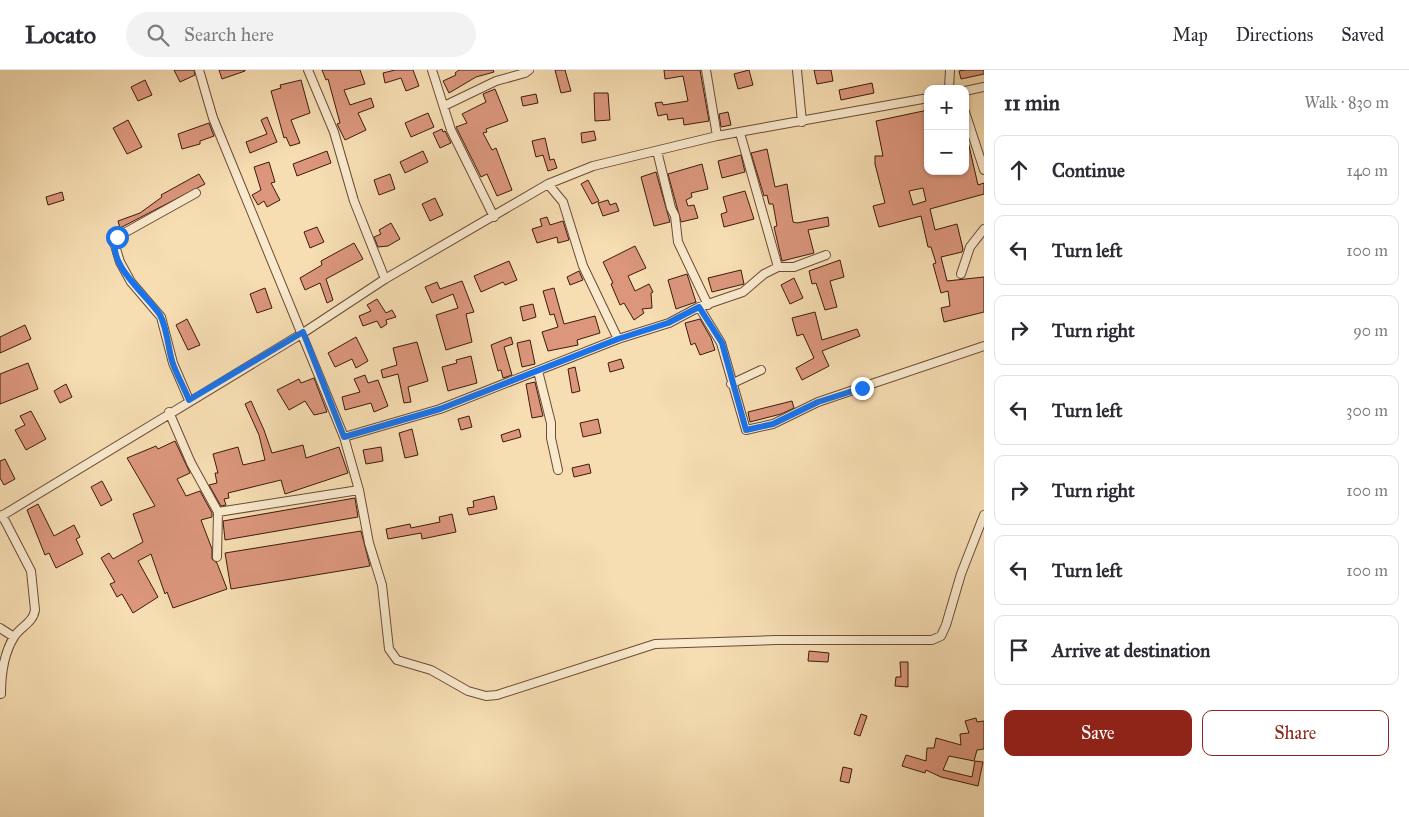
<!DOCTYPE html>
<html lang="en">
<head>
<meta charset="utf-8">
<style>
  body { margin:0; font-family:"IM FELL Great Primer",serif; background:#f2f2f3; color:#2b2b33 }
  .controls { position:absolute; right:15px; top:15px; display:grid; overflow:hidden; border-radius:10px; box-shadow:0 1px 4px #0004 }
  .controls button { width:45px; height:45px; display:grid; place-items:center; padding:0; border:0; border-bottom:1px solid #e1e1e2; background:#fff; color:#2b2b33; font:25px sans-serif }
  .stop { position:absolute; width:15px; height:15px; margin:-11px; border:4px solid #1a73e8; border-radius:50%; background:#fff }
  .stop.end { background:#1a73e8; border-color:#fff; box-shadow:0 1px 5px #0008 }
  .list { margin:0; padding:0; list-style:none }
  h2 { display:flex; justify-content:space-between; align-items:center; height:65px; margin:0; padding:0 20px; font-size:21px }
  h2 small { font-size:16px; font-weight:400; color:#7c7c81 }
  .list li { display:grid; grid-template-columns:32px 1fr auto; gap:15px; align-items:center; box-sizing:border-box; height:70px; margin:0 10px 10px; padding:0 10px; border:1px solid #e1e1e2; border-radius:10px }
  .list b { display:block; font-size:19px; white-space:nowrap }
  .list em { font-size:16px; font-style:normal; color:#7c7c81 }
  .actions { display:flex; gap:10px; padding:15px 20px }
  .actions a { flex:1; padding:11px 0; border:1px solid #8f2418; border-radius:10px; text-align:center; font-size:18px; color:#8f2418 }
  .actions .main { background:#8f2418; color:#fff }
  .icon { flex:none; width:28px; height:28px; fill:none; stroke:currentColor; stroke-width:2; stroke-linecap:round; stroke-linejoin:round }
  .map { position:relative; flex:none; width:984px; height:747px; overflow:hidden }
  header { display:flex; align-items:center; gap:30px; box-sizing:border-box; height:70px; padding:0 25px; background:#fff; border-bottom:1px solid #e1e1e2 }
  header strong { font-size:24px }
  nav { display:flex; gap:28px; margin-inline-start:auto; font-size:18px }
  .search { width:350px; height:45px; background:#f2f2f3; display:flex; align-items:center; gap:12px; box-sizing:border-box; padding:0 18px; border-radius:28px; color:#7c7c81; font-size:19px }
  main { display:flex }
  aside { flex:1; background:#fff }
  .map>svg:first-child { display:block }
  .building { fill:#db967c; stroke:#3d1a0d; fill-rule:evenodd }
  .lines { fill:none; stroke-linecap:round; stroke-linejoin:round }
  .minor-casing { stroke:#6b4b36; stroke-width:10 }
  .minor { stroke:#f9e9cd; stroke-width:8 }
  .route { stroke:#1a73e8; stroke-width:6 }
</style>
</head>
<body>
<header>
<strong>Locato</strong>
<div class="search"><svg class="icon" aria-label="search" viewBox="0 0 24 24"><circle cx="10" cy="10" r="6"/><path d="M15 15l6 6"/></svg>Search here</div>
<nav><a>Map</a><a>Directions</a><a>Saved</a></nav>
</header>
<main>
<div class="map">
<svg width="984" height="747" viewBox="0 0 984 747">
  <rect width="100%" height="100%" fill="#f6ddb2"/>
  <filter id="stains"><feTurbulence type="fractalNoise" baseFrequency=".004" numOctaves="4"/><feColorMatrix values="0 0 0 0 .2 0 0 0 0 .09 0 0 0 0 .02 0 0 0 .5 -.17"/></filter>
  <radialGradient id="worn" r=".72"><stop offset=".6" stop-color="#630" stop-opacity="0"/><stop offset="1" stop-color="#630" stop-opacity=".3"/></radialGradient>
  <!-- building -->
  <path class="building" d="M174 0H194L195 5 180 12Z
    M219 0H245V1L222 9Z
    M322 0H360L365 14 344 20 350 35 371 28 374 37 358 43 366 60 345 70 337 54 340 53 328 9 326 10Z
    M395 0H413L419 16 406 21 401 8 385 13 383 3Z
    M459 0H493L494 2 476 7 449 23 443 11 456 5 455 3Z
    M555 0H565L571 21 561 23Z
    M664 0H700L709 51 684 55 683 48 668 50 667 44 658 46 655 33 662 32 663 35 688 31 683 6 665 9Z
    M749 0 753 15 738 19 734 4Z
    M814 0H831L833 11 817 14Z
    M965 0H984V4L961 9 959 1Z
    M145 10 152 25 138 31 131 17Z
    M301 10 310 43 291 50 300 73 290 76 286 67 284 68 271 21 281 18 280 15Z
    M872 13 874 23 841 30 839 20Z
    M495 19 508 51 486 59 487 62 483 63 492 80 496 78 512 120 497 126 487 104 481 107 456 57 467 53 462 44 486 32 483 24Z
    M594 23H608L610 50 595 51Z
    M536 24 538 33 523 36 521 27Z
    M928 40V101H965V68L967 67 978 115 984 113V124L930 139 935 160 957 154 963 179 962 182 941 187 947 211 984 207V242L944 252 941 238 950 236 948 221 941 223 933 194 936 193 931 177H928L921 146 879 157 873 136 885 133 875 94V86H883L876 51ZM923 118 926 131 913 135 909 121Z
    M728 42 731 55 721 57 719 44Z
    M428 43 434 57 411 67 405 53Z
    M267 47 277 72 250 83 246 72 267 64 261 50Z
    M128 50 142 77 127 84 113 58Z
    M209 53 214 66 200 71V74L182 79 178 64Z
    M442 59 443 62 445 61 451 73 440 78 433 63Z
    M594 61 596 70 582 73 581 63Z
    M545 68 550 90 554 89 557 98 548 101 543 85 536 87 532 71Z
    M767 79 775 117 787 114 793 152 797 153 828 147 829 156 808 160 814 183 782 191 774 157 777 156 773 134H769L767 125 764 126 751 83Z
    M327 81 331 93 297 106 293 94Z
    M423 81 428 92 405 103 400 92Z
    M741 85 745 102 722 108 718 91Z
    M269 92 275 112 271 113 280 130 267 137 264 131 258 135 252 125 261 120 254 97Z
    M702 94 708 119 691 123 692 127 686 130 688 136 694 135 698 148 681 152 668 104Z
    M656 102 670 152 654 156 641 107Z
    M199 104 205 114 120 158 118 151 140 143 162 127 161 125Z
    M390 104 395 119 379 125 374 110Z
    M588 110 599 131 592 134 581 114Z
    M745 121 754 149 724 157 721 144 727 142 723 127Z
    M62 122 64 130 48 135 46 127Z
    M435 128 443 145 430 151 422 134Z
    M608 130 610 135 616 133 619 141 603 146 598 133Z
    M547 147 550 155 563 151 569 170 558 173 557 167 537 173 532 159 542 156 540 149Z
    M391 153 400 169 388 176 378 177 374 167 381 164 379 160Z
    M317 157 324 172 310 178 304 162Z
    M354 173 363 189 326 209 333 230 327 233 320 213 305 220 300 208 322 195 321 191Z
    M635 176 646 198 628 206 635 221 649 214 653 222 651 223 652 238 642 239 644 243 634 250 624 233 620 235 611 214 613 213 603 192Z
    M840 190 844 207 830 211 837 237 825 240 816 213 812 214 809 201Z
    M509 191 517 210 505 215 503 212 481 222 474 206Z
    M741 200 744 214 712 222 708 208Z
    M579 201 583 210 570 215 567 207Z
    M687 204 696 232 676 239 668 210Z
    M794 208 803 228 790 234 781 215Z
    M462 211 474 242 466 244 472 272 446 280 436 245 458 238 453 224 432 233 425 217 437 212 440 219Z
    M265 218 272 238 257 243 250 224Z
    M554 218 564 254 595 246 600 263 577 270 578 275 548 281 542 262 558 257 554 244 550 245 543 221Z
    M377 229 386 243 392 240 396 247 386 250 387 254 381 258 377 251 363 256 359 246 371 241 367 235Z
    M533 234 536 247 523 251 520 237Z
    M815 242 822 270 857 259 860 266 822 281 829 296 802 310 796 298 814 288 803 264 797 266 792 248Z
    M187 249 200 275 188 280 176 255Z
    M700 249 711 268 715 280 700 285 695 273 691 275 685 253Z
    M25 255 31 269 0 283V267Z
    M356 267 368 291 356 298 352 289 335 297 328 283Z
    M511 267 513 274 504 277 512 305 503 308 501 300 498 301 491 275Z
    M530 270 535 294 522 297 517 273Z
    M417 272 428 311 408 317 411 332 404 333 398 304 383 308 381 300 397 295 393 278Z
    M471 286 477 313 448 321 442 297 457 293 456 290Z
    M621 289 624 298 610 302 608 293Z
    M28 293 38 319 0 334V304Z
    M575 297 580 321 572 323 568 299Z
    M365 305 368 313 378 310 388 336 374 342 371 333 345 340 342 327 360 322 354 309Z
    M314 308 327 342 314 345 305 331 289 340 277 320 299 309 301 313Z
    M535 312 543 346 532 348 526 314Z
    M66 314 72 327 60 333 54 321Z
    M251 331 264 360 272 383 303 375 306 388 339 377 348 403 285 424 281 410 228 423 229 428 224 429 226 435 221 436 209 415 217 413 215 403H218L213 384 238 377 243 395 265 390 259 365 245 334Z
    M792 331 794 338 781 344 750 352 748 342Z
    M31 341 46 369 26 380 15 360 25 355 20 346Z
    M469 346 472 357 461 360 458 349Z
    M598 349 601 363 583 367 580 353Z
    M412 359 418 385 405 388 399 363Z
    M519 359 521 367 503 372 501 365Z
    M175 371 190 403 177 409 186 426 200 421 212 443V447L201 450 212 479V489L217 493 227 519 173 538 167 522 165 524 151 484 138 491 158 527 133 543 122 524 117 527 110 514 115 512 101 488 109 483 113 489 143 472 133 444 155 436 127 388 156 376 158 379Z
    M381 377 383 391 366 394 363 380Z
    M5 389 15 409 4 415 0 408V391Z
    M589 394 591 403 574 407 572 398Z
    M102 411 112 430 101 436 91 417Z
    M494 426 497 439 469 445 467 438 474 437 473 431Z
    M355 428 358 447 225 470 223 451Z
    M38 434 54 466 74 455 80 467 76 469 83 484 56 498 49 483 45 485 27 440Z
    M452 444 456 462 422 469 421 463 388 469 386 459 410 454 411 458 440 452 439 447Z
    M361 461 370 496 231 519 225 483Z
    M809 581 829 583 828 592 808 591Z
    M900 592H908V617L895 616 896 607H901Z
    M861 644 867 646 860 666 854 664Z
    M976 648 977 652 984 651V679L977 680 974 691 949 686 943 700 972 707 975 691 983 692 978 716 941 707 926 700 925 703 902 696 906 685 926 691 927 678H934L936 668 961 675 960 664 969 663 965 651Z
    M843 697 852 699 849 713 840 711Z"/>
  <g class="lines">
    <defs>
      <path id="minor" d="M199 0 213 48 344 367 359 420 369 473 382 515 389 579 397 590 431 600 468 621 486 626 497 625 655 574 776 570H932L941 566 946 555 961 504 984 445
        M308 0 334 62 354 131 385 209
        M432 0 451 60 494 147
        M706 0 717 66
        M797 0 802 52
        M949 19 950 0
        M965 21 984 17
        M444 36 496 11 525 3 529 0
        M965 42 984 100
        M740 63 778 197
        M657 81 671 138 675 146 678 172 708 235
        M548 114 563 132 583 196 618 269
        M961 204 970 177 984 159
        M699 237 721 273 746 360 773 354 818 332 984 276
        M538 301 551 353V368L558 400
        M731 314 761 300
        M189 330 173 293 161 247 131 212 120 192 114 172 117 167 196 123
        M169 342 191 393 218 442 217 487
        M344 367 440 339 618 269 669 253 699 237 743 222 764 204 778 197H794L826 185
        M218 442 359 420
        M0 447 303 263 385 209 548 114 593 96 717 66 928 28
        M0 558 14 567
        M1 624C1 606 4 583 14 567 20 557 33 553 35 540L31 501 2 445"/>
    </defs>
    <!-- minor casing -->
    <use href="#minor" class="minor-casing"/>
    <!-- minor -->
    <use href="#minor" class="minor"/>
  </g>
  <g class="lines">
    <!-- route -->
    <path class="route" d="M117 167C104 192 148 226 160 245 167 258 168 277 172 291 176 304 184 317 189 330L303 262 344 367 440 339 618 269 668 253 699 237 722 273 746 360 773 354 818 332 862 318"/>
  </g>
  <rect width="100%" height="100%" filter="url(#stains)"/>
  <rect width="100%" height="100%" fill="url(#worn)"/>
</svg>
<div class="controls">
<button>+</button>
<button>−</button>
</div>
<div class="stop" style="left:117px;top:167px"></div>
<div class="stop end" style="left:862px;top:318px"></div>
</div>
<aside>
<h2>11 min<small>Walk · 830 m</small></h2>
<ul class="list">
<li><svg class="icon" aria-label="ahead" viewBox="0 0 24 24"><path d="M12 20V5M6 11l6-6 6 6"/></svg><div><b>Continue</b></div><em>140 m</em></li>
<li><svg class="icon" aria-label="left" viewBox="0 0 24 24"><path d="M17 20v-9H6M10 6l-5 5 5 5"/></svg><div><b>Turn left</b></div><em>100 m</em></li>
<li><svg class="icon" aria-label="right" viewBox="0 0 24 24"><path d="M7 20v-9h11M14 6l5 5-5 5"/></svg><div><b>Turn right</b></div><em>90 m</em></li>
<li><svg class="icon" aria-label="left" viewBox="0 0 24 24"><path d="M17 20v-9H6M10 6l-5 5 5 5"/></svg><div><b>Turn left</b></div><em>300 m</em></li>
<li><svg class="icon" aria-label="right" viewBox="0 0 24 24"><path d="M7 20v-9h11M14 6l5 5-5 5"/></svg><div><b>Turn right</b></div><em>100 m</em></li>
<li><svg class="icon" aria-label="left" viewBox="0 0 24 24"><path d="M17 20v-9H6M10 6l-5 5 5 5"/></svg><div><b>Turn left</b></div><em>100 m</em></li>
<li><svg class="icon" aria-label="arrive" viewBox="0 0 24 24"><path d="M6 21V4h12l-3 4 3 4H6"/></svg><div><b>Arrive at destination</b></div></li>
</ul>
<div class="actions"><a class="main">Save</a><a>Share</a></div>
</aside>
</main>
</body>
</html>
